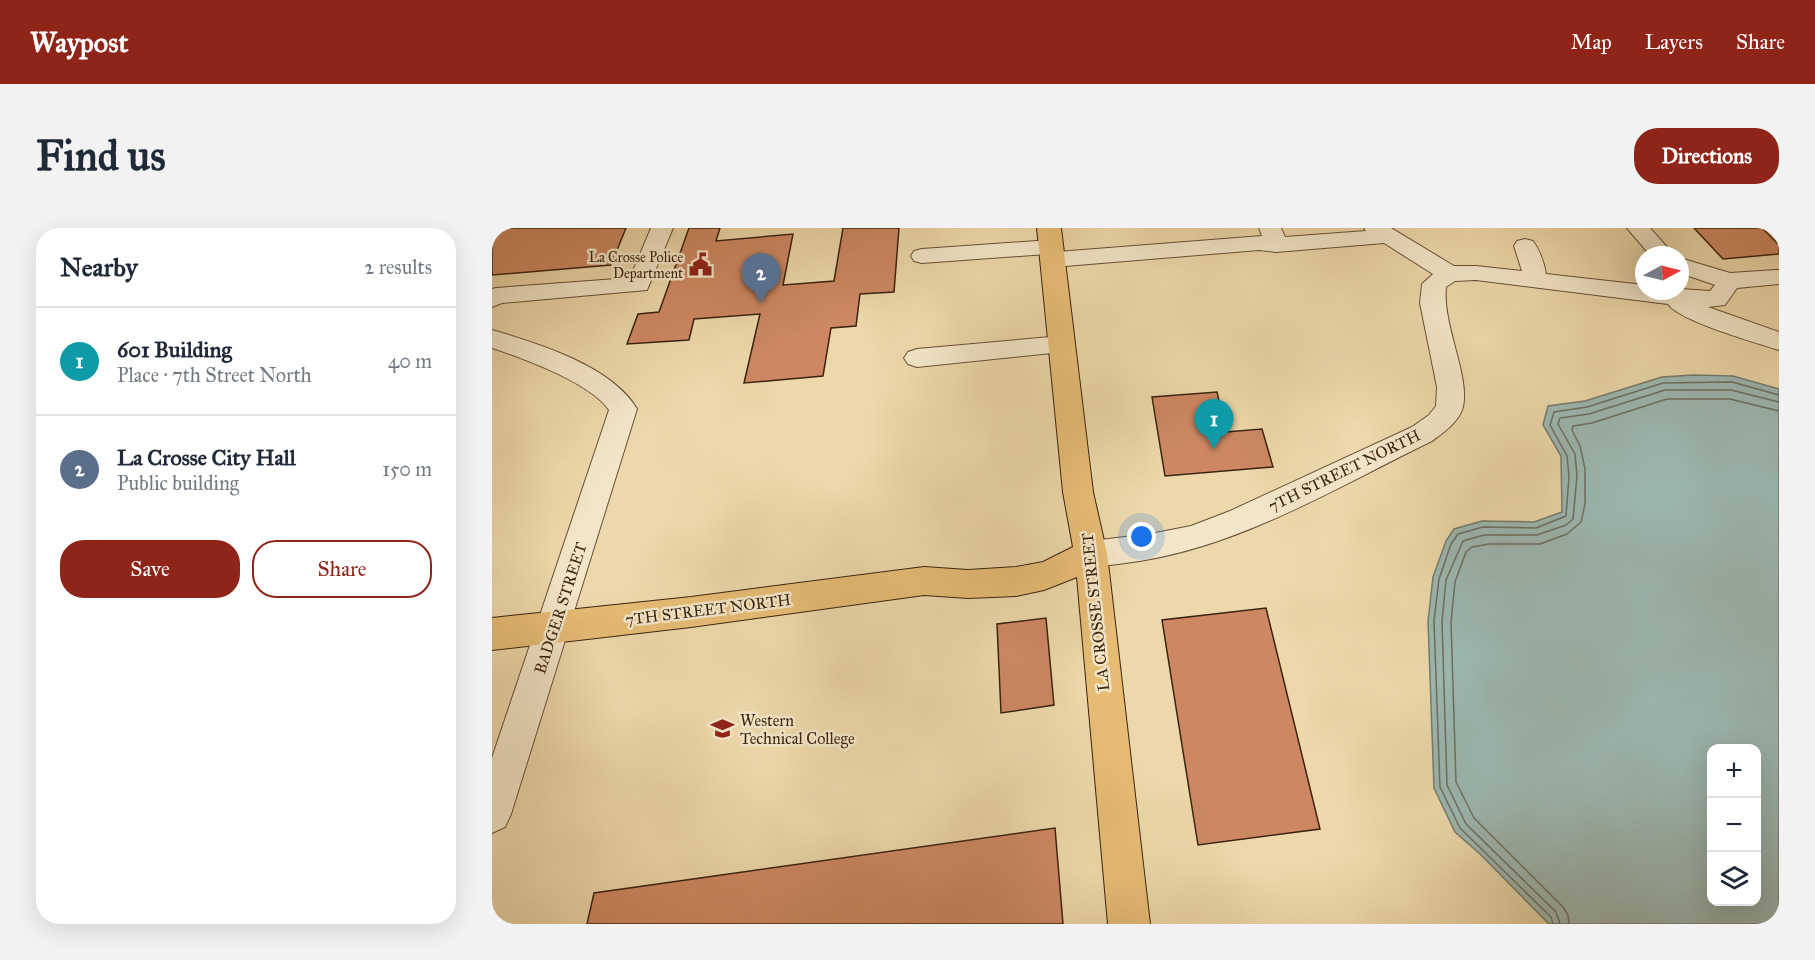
<!DOCTYPE html>
<html lang="en">
<head>
<meta charset="utf-8">
<style>
  body { margin:0; font-family:"IM FELL Great Primer",serif; background:#f2f2f3; color:#1f2937 }
  .controls { position:absolute; right:18px; bottom:18px; display:grid; overflow:hidden; border-radius:12px; box-shadow:0 6px 24px #0002 }
  .controls button { width:54px; height:54px; display:grid; place-items:center; padding:0; border:0; border-bottom:2px solid #e0e1e3; background:#fff; color:#1f2937; font:30px sans-serif }
  .compass { position:absolute; left:1143px; top:18px; width:54px; height:54px; border-radius:50%; background:#fff; box-shadow:0 6px 24px #0002; rotate:83deg }
  .you { position:absolute; left:650px; top:309px; width:21px; height:21px; margin:-15px; border:4px solid #fff; border-radius:50%; background:#1a73e8; box-shadow:0 0 0 9px #1a73e833 }
  .badge { display:grid; place-items:center; width:39px; height:39px; border-radius:50%; background:#8f2418; color:#fff; font-size:20px; font-weight:700 }
  .pin { position:absolute; translate:-50% -50px; filter:drop-shadow(0 2px 3px #0008) }
  .pin::after { content:''; position:absolute; top:32px; width:21px; height:18px; background:inherit; clip-path:polygon(0 0,100% 0,50% 100%) }
  .list { margin:0; padding:0; list-style:none }
  h2 { display:flex; justify-content:space-between; align-items:center; height:78px; margin:0; padding:0 24px; font-size:26px }
  h2 small { font-size:20px; font-weight:400; color:#747a83 }
  .list li { display:grid; grid-template-columns:39px 1fr auto; gap:18px; align-items:center; box-sizing:border-box; height:108px; padding:0 24px; border-top:2px solid #e0e1e3 }
  .list b { display:block; font-size:22px; white-space:nowrap }
  .list p { margin:0; font-size:20px; white-space:nowrap; color:#747a83 }
  .list em { font-size:20px; font-style:normal; color:#747a83 }
  .actions { display:flex; gap:12px; padding:18px 24px }
  .actions a { flex:1; padding:14px 0; border:2px solid #8f2418; border-radius:24px; text-align:center; font-size:21px; color:#8f2418 }
  .actions .main { background:#8f2418; color:#fff }
  .icon { flex:none; width:33px; height:33px; fill:none; stroke:currentColor; stroke-width:2; stroke-linecap:round; stroke-linejoin:round }
  .map { position:relative; flex:none; width:1287px; height:696px; overflow:hidden; border-radius:24px }
  header { display:flex; align-items:center; gap:36px; box-sizing:border-box; height:84px; padding:0 30px; background:#8f2418; color:#fff }
  header strong { font-size:28px }
  nav { display:flex; gap:33px; margin-inline-start:auto; font-size:21px }
  .intro { display:flex; align-items:center; justify-content:space-between; box-sizing:border-box; height:144px; padding:0 36px }
  h1 { margin:0; font-size:42px }
  .button { padding:15px 27px; border-radius:24px; background:#8f2418; color:#fff; font-size:21px; font-weight:700 }
  main { display:flex; gap:36px; padding:0 36px }
  aside { flex:1; background:#fff; border-radius:24px; box-shadow:0 6px 24px #0002 }
  .map>svg:first-child { display:block }
  .water { fill:#9cb8b2; stroke:#757c70; stroke-width:1.5; fill-rule:evenodd }
  .lines { fill:none; stroke-linecap:round; stroke-linejoin:round }
  .shore { stroke:#6c6e60; stroke-width:1.5 }
  .building { fill:#cd8863; stroke:#3b230e; stroke-width:1.5 }
  .minor-casing { stroke:#675035; stroke-width:2 }
  .major-casing { stroke:#3b230e; stroke-width:2 }
  .minor { fill:#f3e6c8; fill-rule:evenodd }
  .major { fill:#e6bc75; fill-rule:evenodd }
  .labels { text-anchor:middle; stroke-width:5; stroke-linejoin:round; paint-order:stroke }
  .far-poi-label { font-size:14px; fill:#3b230e; stroke:#f3e6c8; text-anchor:end }
  .street-label { font-size:16px; fill:#3b230e; stroke:#f3e6c8 }
  .poi-label { font-size:16px; fill:#3b230e; stroke:#f3e6c8; text-anchor:start }
</style>
</head>
<body>
<header>
<strong>Waypost</strong>
<nav><a>Map</a><a>Layers</a><a>Share</a></nav>
</header>
<div class="intro"><h1>Find us</h1><a class="button">Directions</a></div>
<main>
<aside>
<h2>Nearby<small>2 results</small></h2>
<ul class="list">
<li><span class="badge" style="background:#0f9aa8">1</span><div><b>601 Building</b><p>Place · 7th Street North</p></div><em>40 m</em></li>
<li><span class="badge" style="background:#5c6f8a">2</span><div><b>La Crosse City Hall</b><p>Public building</p></div><em>150 m</em></li>
</ul>
<div class="actions"><a class="main">Save</a><a>Share</a></div>
</aside>
<div class="map">
<svg width="1287" height="696" viewBox="0 0 1287 696">
  <rect width="100%" height="100%" fill="#ecd8aa"/>
  <filter id="stains"><feTurbulence type="fractalNoise" baseFrequency=".00333" numOctaves="4"/><feColorMatrix values="0 0 0 0 .2 0 0 0 0 .09 0 0 0 0 .02 0 0 0 .5 -.17"/></filter>
  <radialGradient id="worn" r=".72"><stop offset=".6" stop-color="#630" stop-opacity="0"/><stop offset="1" stop-color="#630" stop-opacity=".3"/></radialGradient>
  <!-- water -->
  <path class="water" d="M1201 147 1241 148 1287 161V696H1057L988 626 963 604 942 560 936 393 941 349 954 313 962 301 990 293 1042 294 1070 284 1069 228 1051 197 1056 178 1093 173 1170 149ZM1220 520H1264V674H1220Z"/>
  <g class="lines">
    <!-- shore -->
    <path class="shore" d="M1061 696 1059 689 968 600 948 559 942 393 947 351 959 316 966 306 991 299 1044 300 1074 288 1077 248 1075 228 1058 197 1062 184 1095 179 1171 155 1240 154 1287 167
      M1068 696 1064 684 974 596 955 557 950 394 954 352 971 313 992 307H1045L1074 297 1081 291 1085 248 1083 226 1066 196 1068 190 1097 186 1173 162H1239L1287 174
      M1077 696 1076 687 1071 679 982 590 964 554 959 394 963 354 974 324 980 319 997 316H1048L1075 306 1089 294 1093 276V241L1088 218 1080 202 1081 198 1100 195 1175 171H1238L1287 183"/>
  </g>
  <!-- building -->
  <path class="building" d="M0 0H134L119 37 0 47Z
    M197 0H228L224 13 301 6 291 57 342 53 351 0H407L402 64 368 66 364 98 339 100 331 148 252 155 268 86 202 91 197 112 135 116 146 86 167 84Z
    M1202 0H1270L1287 17V26L1231 31Z
    M725 164 734 204 770 201 781 239 673 248 660 169Z
    M774 380 828 601 706 617 670 392Z
    M554 390 562 477 509 485 505 396Z
    M563 600 571 696H95L102 665Z"/>
  <g class="lines">
    <defs>
      <path id="minor" d="M159 0H181L155 62 10 75 0 79V61L4 60 138 50Z
        M767 0H789L793 9 874 3 872 0H899L962 38H984L1030 43 1022 18 1025 13 1033 11 1041 13C1048 23 1052 34 1054 46L1152 57V63L1188 61 1218 63 1223 57 1188 45V30L1238 45 1284 42H1287V56L1245 60 1233 77 1216 79 1287 104V122C1265 115 1187 93 1176 76L984 52 963 53 954 59C950 97 978 147 971 179 967 194 951 205 940 213 841 261 743 322 633 335 618 337 603 340 588 335L584 326 588 317 599 313 658 306 699 298 738 283 920 199 937 187 944 178 945 159 928 75 930 56 941 46 892 15 784 24 767 22 561 39 553 37 549 32 555 26 430 35 422 33 419 28 422 23 430 21 559 12 567 14 570 19 565 24 770 8Z
        M1135 0H1158L1182 27H1158Z
        M0 102C45 115 120 138 145 181L19 586 13 599 0 605V530L117 182C99 155 31 130 0 120Z
        M570 108 579 111 583 117 579 123 425 139 416 136 412 130 416 124 425 121Z"/>
      <path id="major" d="M545 0H569L601 264 615 326 658 696H616L585 349 552 362 524 368 476 370 432 367 199 399 0 422V390L199 369 432 339 476 342 524 339 551 334 581 319 571 264Z"/>
    </defs>
    <!-- minor casing -->
    <use href="#minor" class="minor-casing"/>
    <!-- major casing -->
    <use href="#major" class="major-casing"/>
    <!-- minor -->
    <use href="#minor" class="minor"/>
    <!-- major -->
    <use href="#major" class="major"/>
  </g>
  <!-- icons -->
  <defs>
    <symbol id="civic-bare" viewBox="-9 -9 18 18"><path d="M-.6-6.5H3V-4.5H.6V-3L4-1V1h2V6H-6V1h2V-1L-.6-3ZM-1.2 2.5V6h2.4V2.5Z" fill="#8f2418" stroke="#f3e6c8" stroke-width="2.5" paint-order="stroke"/></symbol>
    <symbol id="university-bare" viewBox="-9 -9 18 18"><path d="M0-5L7-2L0 1L-7-2ZM-4 1L0 2.5L4 1V4Q0 6-4 4Z" fill="#8f2418" stroke="#f3e6c8" stroke-width="2.5" paint-order="stroke"/></symbol>
  </defs>
  <g fill-rule="evenodd">
    <use href="#civic-bare" x="192" y="20" width="33" height="33"/>
    <use href="#university-bare" x="214" y="484" width="33" height="33"/>
  </g>
  <g class="labels">
    <!-- far-poi labels -->
    <g class="far-poi-label">
      <text x="191" y="34">La Crosse Police<tspan x="191" dy="16">Department</tspan></text>
    </g>
    <!-- street labels -->
    <g class="street-label">
      <text transform="translate(852 242) rotate(-26)" y="6">7TH STREET NORTH</text>
      <text transform="translate(68 380) rotate(-72)" y="6">BADGER STREET</text>
      <text transform="translate(216 381) rotate(-7)" y="6">7TH STREET NORTH</text>
      <text transform="translate(603 384) rotate(-96)" y="6">LA CROSSE STREET</text>
    </g>
    <!-- poi labels -->
    <g class="poi-label">
      <text x="248" y="498">Western<tspan x="248" dy="18">Technical College</tspan></text>
    </g>
  </g>
  <rect width="100%" height="100%" filter="url(#stains)"/>
  <rect width="100%" height="100%" fill="url(#worn)"/>
</svg>
<div class="controls">
<button>+</button>
<button>−</button>
<button><svg class="icon" aria-label="layers" viewBox="0 0 24 24"><path d="M12 4l9 5-9 5-9-5zM3 14l9 5 9-5"/></svg></button>
</div>
<svg class="compass" viewBox="-18 -18 36 36"><path d="M0-13l5 13h-10z" fill="#e53935"/><path d="M0 13l5-13h-10z" fill="#747a83"/></svg>
<div class="you"></div>
<div class="pin badge" style="left:722px;top:221px;background:#0f9aa8">1</div>
<div class="pin badge" style="left:269px;top:75px;background:#5c6f8a">2</div>
</div>
</main>
</body>
</html>
